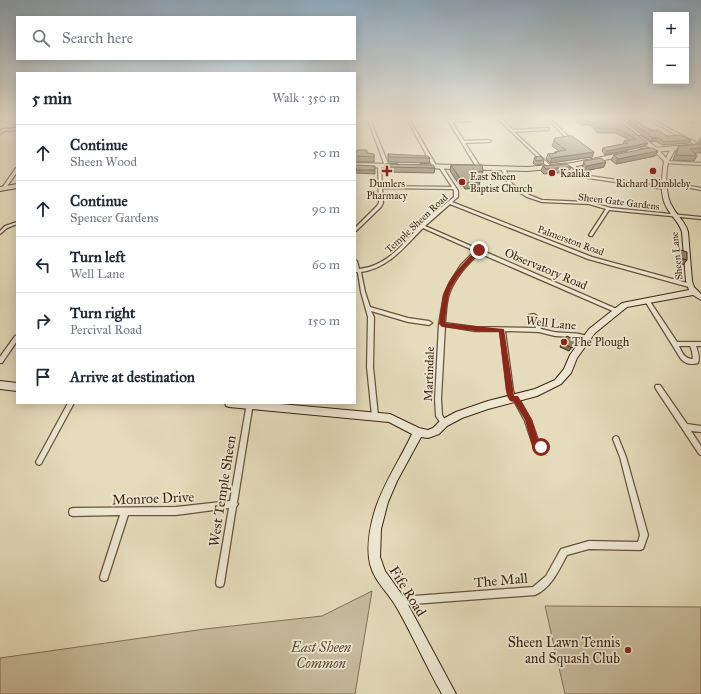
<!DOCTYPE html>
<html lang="en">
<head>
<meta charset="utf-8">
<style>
  body { margin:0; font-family:"IM FELL Great Primer",serif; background:#f6f6f7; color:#1f2937 }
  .controls { position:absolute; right:12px; top:12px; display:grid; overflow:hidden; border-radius:0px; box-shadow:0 2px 10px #0003 }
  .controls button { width:36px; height:36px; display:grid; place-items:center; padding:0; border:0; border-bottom:1px solid #e0e1e3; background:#fff; color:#1f2937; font:20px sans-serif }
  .stop { position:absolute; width:12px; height:12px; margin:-9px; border:3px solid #8f2418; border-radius:50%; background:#fff }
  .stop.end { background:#8f2418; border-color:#fff; box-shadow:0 1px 4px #0008 }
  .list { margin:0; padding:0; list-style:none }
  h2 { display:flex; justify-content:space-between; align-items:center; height:52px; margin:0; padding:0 16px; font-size:17px }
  h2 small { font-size:13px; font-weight:400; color:#747a83 }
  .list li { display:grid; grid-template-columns:26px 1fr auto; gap:12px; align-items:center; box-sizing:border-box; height:56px; padding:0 16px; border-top:1px solid #e0e1e3 }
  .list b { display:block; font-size:15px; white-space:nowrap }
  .list p { margin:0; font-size:13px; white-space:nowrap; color:#747a83 }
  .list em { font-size:13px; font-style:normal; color:#747a83 }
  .icon { flex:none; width:22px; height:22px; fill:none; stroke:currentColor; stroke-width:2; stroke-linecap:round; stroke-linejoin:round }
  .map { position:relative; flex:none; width:701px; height:694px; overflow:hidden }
  .search { position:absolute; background:#fff; box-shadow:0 2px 10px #0003; left:16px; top:16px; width:340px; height:44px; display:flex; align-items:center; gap:10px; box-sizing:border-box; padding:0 14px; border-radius:0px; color:#747a83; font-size:15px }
  .panel { position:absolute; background:#fff; box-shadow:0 2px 10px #0003; left:16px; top:72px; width:340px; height:332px; border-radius:0px }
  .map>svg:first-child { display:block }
  .green { fill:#c8bd9e; stroke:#827157 }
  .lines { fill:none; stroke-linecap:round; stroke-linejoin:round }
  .street-casing { stroke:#66533b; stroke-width:2.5 }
  .secondary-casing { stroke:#3b2510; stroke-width:2 }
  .primary-casing { stroke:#3b2510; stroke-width:2 }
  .highway-casing { stroke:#3b2510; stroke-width:2 }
  .street { fill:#eee8d3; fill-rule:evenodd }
  .secondary { fill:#eee8d3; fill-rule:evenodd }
  .primary { fill:#e5dcbb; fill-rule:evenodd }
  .highway { fill:#e5dcbb; fill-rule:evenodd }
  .rail { stroke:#3b2510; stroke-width:1; stroke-dasharray:4 4; stroke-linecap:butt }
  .wall { fill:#7e725a; stroke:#3b2510 }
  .shaded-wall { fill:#675c4a; stroke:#3b2510 }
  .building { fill:#938469; stroke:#3b2510 }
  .route { fill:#8f2418 }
  .poi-dot { fill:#8f2418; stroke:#eee8d3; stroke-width:1.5 }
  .labels { text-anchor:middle; stroke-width:3.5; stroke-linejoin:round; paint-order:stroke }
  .far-poi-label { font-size:10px; fill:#3b2510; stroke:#eee8d3; text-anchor:start }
  .far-street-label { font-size:10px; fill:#3b2510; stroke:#eee8d3 }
  .street-label { font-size:12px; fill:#3b2510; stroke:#eee8d3 }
  .poi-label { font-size:12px; fill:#3b2510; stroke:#eee8d3; text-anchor:start }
  .near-street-label { font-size:14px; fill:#3b2510; stroke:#eee8d3 }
  .near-poi-label { font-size:14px; fill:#3b2510; stroke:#eee8d3; text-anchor:end }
  .near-park-label { font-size:14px; font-style:italic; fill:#5e4b34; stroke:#eee8d3 }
</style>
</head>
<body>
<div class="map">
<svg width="701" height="694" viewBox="0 0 701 694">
  <rect width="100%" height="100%" fill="#e5dcbb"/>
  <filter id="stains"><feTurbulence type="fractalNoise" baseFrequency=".005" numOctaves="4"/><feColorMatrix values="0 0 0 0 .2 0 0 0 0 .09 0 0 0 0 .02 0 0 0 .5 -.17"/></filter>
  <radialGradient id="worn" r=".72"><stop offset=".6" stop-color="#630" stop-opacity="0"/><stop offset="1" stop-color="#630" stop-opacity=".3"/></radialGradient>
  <!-- green -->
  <path class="green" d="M372 591 355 694H0V658L205 629 322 616Z
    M545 606 701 607V694H565Z"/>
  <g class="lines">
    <defs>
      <path id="street" d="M367 117H369L389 166 388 167 385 166Z
        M406 117H408L437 167 436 168 433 167Z
        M446 117H448L450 120 472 119V120L471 121 452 122 464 141 489 140 491 141 489 142 465 143 481 168 480 169 477 168Z
        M496 117H514L513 118H500L513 130 548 128V130H547L514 132 551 166V168H549Z
        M546 117H548L570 138V140H568Z
        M647 117H649L666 127 697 143 694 144C678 136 662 127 647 118Z
        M692 117H694V123L692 122Z
        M17 128V130L4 131 0 134V131L2 129Z
        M665 161 701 163V165L666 163 664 162Z
        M571 164H573L583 173 590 176 664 187 666 188 664 189 588 178 581 175 571 166Z
        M378 165 381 166 382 186 452 187 439 167 442 166 458 191V197L452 202 592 257 691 284V285L689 287 588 259 450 204 425 226 478 249H481V250L619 310 620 311 617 313 615 312 479 253C467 265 455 277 449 294 446 303 446 313 445 323L475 327 536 328 532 318 529 317 528 316 529 315 534 314 537 316 541 329C545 330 550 331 554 332 565 334 580 331 589 338L586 340 572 337 555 336 539 332 505 331 513 390 515 397H518L531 420 539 443 543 445 544 447 543 449 541 450 534 448 525 421 514 401H511L507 390 500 331H475L445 326 441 399 442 415 447 423 446 425 444 426 442 425 436 416 435 399 439 324 444 295 450 282 461 265 475 251 423 228C405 246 389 268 361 272L365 292 370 307 408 318 429 321 432 323 429 325 408 322 371 311 374 317 373 367 378 416 377 418 375 419 373 418 372 416 367 367 368 317 361 292 358 273 357 272H355V260L357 261 359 269C388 266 402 244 421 225 431 215 443 206 454 197V191L453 189 382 188 383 203 381 207 356 231H355V228L377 206 379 203Z
        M502 167 505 168 512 184 529 195 542 200 589 202 611 208 701 217V219L609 210 592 236H590L589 235 606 209 589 204 542 202 527 197 509 186 501 168Z
        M16 168H17V172L5 189H3L2 188Z
        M663 181 701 188V190L664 183H663Z
        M17 222V224L7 228 0 234V231L5 226Z
        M647 299 649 300 677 342H701V346H696C698 351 700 357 698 363 691 365 686 364 681 359L645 301ZM679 346H690L692 351 693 359C685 359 682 353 679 346Z
        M17 335V341L2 363H0V357L15 336Z
        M656 385H660L687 424 701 426V432L691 431 701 446V455L699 454 656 389 655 387Z
        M68 403H74L41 464 39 465 37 464 36 462 37 460Z
        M247 403H253L237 503 238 504 236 507 224 583 223 586 220 587 217 586 216 583 229 508 176 515H128L108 577 107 580 104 581 101 580 100 577 120 515 73 516 70 515 69 512 70 509 73 508 176 507 230 501Z
        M616 436 618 437 626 457 648 535 643 549 640 550 589 549 567 555C559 570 551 588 535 595L400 605 397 604 396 601 397 598 400 597 533 587 546 576 561 549 589 541 638 542 640 535 620 457 613 439 614 437Z"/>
      <path id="secondary" d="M637 136H641L657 148 666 158 672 146 676 147C674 152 670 159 668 163 665 174 666 197 672 206 677 216 685 221 688 232L692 281 694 287 701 294V300L693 295 627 307 595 333 577 358 571 373 561 384 537 396 488 409 462 418 447 426 439 434 431 437 428 438 421 437 397 481 388 502 381 529 380 557 385 571 405 599 456 694H442C426 666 413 636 397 608 388 592 374 581 370 564 366 546 370 527 375 510 384 482 400 460 412 434L389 422 229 407 226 406 225 403H270L390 414 419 428 428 430 433 428 441 420 456 412 488 401 535 389 555 380 564 369 570 355 589 329 622 303 689 290 686 281 682 232C679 222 672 217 667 208 659 195 662 176 664 161L653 150 637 138Z
        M0 381 17 383V391L0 389Z"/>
      <path id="primary" d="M17 184V188L0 191V187Z"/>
      <path id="highway" d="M701 144V148L641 153 638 151 641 149Z
        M626 152 628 153V155L572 167 527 171 421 168 418 166 421 164 527 167 572 163Z
        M355 163 397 164 400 166 397 168 355 167Z"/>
    </defs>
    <!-- street casing -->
    <use href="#street" class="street-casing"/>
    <!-- secondary casing -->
    <use href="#secondary" class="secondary-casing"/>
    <!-- primary casing -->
    <use href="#primary" class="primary-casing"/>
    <!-- highway casing -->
    <use href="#highway" class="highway-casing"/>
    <!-- street -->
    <use href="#street" class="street"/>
    <!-- secondary -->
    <use href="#secondary" class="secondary"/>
    <!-- primary -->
    <use href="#primary" class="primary"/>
    <!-- highway -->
    <use href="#highway" class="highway"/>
    <!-- rail -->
    <path class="rail" d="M0 121 17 120"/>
  </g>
  <!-- wall -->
  <path class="wall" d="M572 117H615L646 146 605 155 602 151 603 148 623 144 624 141 629 140 616 133H598L590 125H581Z
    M621 117H630L647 128 667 136 691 140 689 143 662 145 656 141 651 142 620 118Z
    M701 137V143L698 142Z
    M555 138 594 152 592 157 550 163 546 159 548 154H554L555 152 559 151 552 146Z
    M701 144V153H695L697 156 694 161 673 160 676 151 679 146Z
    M658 151 655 156 616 164 611 160 614 155Z
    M367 153 374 154V162H355V156Z
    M388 154 430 158 429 163 389 162 388 159Z
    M535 157 544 160 543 164 535 165 533 163Z
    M584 161 604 167 584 171 582 169Z
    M385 164 435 168 434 173 385 172Z
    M355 165 375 170V174L356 173 355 169Z
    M451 165 483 171 481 177H477L480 182 478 188 465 189 463 186H460L450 171Z
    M543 166 571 167 569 172 544 174 541 171Z
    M681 250 687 260 683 265 676 264 677 256Z
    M576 341 569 351 560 347 562 343Z"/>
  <!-- shaded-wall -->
  <path class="shaded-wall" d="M653 138H658L656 141 651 142Z
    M648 143 646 146 605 155 607 151Z
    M658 151 655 156 616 164 618 159Z
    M594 152 592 157 550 163 552 158Z
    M606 162 604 167 584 171 587 166Z"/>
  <!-- building -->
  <path class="building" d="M578 117H615L648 143 607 151 603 148 628 143 624 141 636 139 618 129H600L591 121H583Z
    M624 117H630L647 128 652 131 658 130 667 136 680 135 691 140 664 142 658 138H653Z
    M568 136H572L594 152 552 158 548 154 557 153 555 152 566 150 554 141 555 138Z
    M701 144V148L690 149 697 156 676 155 679 146Z
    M648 148H653L658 151 618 159 614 155Z
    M357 150H367V153L374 154V157L355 156Z
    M388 154 428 156 430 158 389 157Z
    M540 156 544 160 536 161 534 158H537L535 157Z
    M601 158 606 162 587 166 584 164V161Z
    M385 164 433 165 435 168 385 167Z
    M567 164 571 167 546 169 543 166Z
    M355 165 375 166V170H356Z
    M451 165H482L483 171 473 172 480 182 466 183 464 179 461 180Z
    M681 250 687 252V260L680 258Z
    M567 336 576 341 572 348 562 343Z"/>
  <!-- sky -->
  <linearGradient id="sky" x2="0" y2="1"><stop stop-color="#8fabbf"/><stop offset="0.55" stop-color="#f3efe0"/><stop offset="1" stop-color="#f3efe0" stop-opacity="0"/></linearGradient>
  <rect width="701" height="214" fill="url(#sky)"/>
  <!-- route -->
  <path class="route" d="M477 249 481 250C470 264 455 276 449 294 447 303 446 313 445 323L504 329 514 396H518L532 420 539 443 544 444 545 447 541 450 533 449 525 420 514 402 510 401 507 396 499 332 475 331 442 327 439 324C440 315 441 305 443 296 448 277 464 263 477 249Z"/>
  <!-- markers -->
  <g class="poi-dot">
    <path d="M385 165h4v4h4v4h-4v4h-4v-4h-4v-4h4z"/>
    <circle cx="653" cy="171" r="4"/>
    <circle cx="552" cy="173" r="4"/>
    <circle cx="462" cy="182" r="4"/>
    <circle cx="564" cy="342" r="4"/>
    <circle cx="628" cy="650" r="4"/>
  </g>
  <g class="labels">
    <!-- far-poi labels -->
    <g class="far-poi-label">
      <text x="560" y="177">Kaalika</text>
      <text x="470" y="180">East Sheen<tspan x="470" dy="12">Baptist Church</tspan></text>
      <text x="387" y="187" text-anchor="middle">Dumlers<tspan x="387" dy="12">Pharmacy</tspan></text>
      <text x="653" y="187" text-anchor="middle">Richard Dimbleby</text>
    </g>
    <!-- far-street labels -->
    <g class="far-street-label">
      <text transform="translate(619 201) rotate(7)" y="4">Sheen Gate Gardens</text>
      <text transform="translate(416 223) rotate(-43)" y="4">Temple Sheen Road</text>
      <text transform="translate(571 240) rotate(20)" y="4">Palmerston Road</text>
      <text transform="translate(676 256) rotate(-96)" y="4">Sheen Lane</text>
    </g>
    <!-- street labels -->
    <g class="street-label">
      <text transform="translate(546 269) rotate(23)" y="4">Observatory Road</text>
      <text transform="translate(551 323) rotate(6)" y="4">Well Lane</text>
      <text transform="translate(429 374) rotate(-88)" y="4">Martindale</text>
    </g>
    <!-- poi labels -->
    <g class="poi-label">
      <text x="572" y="346">The Plough</text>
    </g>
    <!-- near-street labels -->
    <g class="near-street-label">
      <text transform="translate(222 491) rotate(-81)" y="5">West Temple Sheen</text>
      <text transform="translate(153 498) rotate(-2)" y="5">Monroe Drive</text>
      <text transform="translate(501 580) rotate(-5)" y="5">The Mall</text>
      <text transform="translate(408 591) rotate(58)" y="5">Fife Road</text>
    </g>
    <!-- near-poi labels -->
    <g class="near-poi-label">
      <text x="620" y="647">Sheen Lawn Tennis<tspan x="620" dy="16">and Squash Club</tspan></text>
    </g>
    <!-- near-park labels -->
    <g class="near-park-label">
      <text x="321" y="652">East Sheen<tspan x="321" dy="16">Common</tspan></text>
    </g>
  </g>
  <rect width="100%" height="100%" filter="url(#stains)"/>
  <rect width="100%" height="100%" fill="url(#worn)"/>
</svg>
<div class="controls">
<button>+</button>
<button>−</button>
</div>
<div class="stop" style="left:541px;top:447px"></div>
<div class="stop end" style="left:479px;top:250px"></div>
<div class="search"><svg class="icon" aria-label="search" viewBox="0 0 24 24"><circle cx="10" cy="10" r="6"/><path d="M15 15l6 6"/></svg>Search here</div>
<section class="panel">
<h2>5 min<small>Walk · 350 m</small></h2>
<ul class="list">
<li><svg class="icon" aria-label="ahead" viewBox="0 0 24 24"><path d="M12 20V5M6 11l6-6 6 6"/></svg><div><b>Continue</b><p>Sheen Wood</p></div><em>50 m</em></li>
<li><svg class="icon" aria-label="ahead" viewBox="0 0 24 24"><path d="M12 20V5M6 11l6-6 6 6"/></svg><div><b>Continue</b><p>Spencer Gardens</p></div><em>90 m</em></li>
<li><svg class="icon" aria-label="left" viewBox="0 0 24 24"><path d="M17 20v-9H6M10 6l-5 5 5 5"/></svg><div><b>Turn left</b><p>Well Lane</p></div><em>60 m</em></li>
<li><svg class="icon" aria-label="right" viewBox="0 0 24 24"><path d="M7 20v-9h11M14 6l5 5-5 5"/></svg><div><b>Turn right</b><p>Percival Road</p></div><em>150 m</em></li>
<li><svg class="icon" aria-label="arrive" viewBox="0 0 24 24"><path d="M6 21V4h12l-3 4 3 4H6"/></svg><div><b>Arrive at destination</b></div></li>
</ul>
</section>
</div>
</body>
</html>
